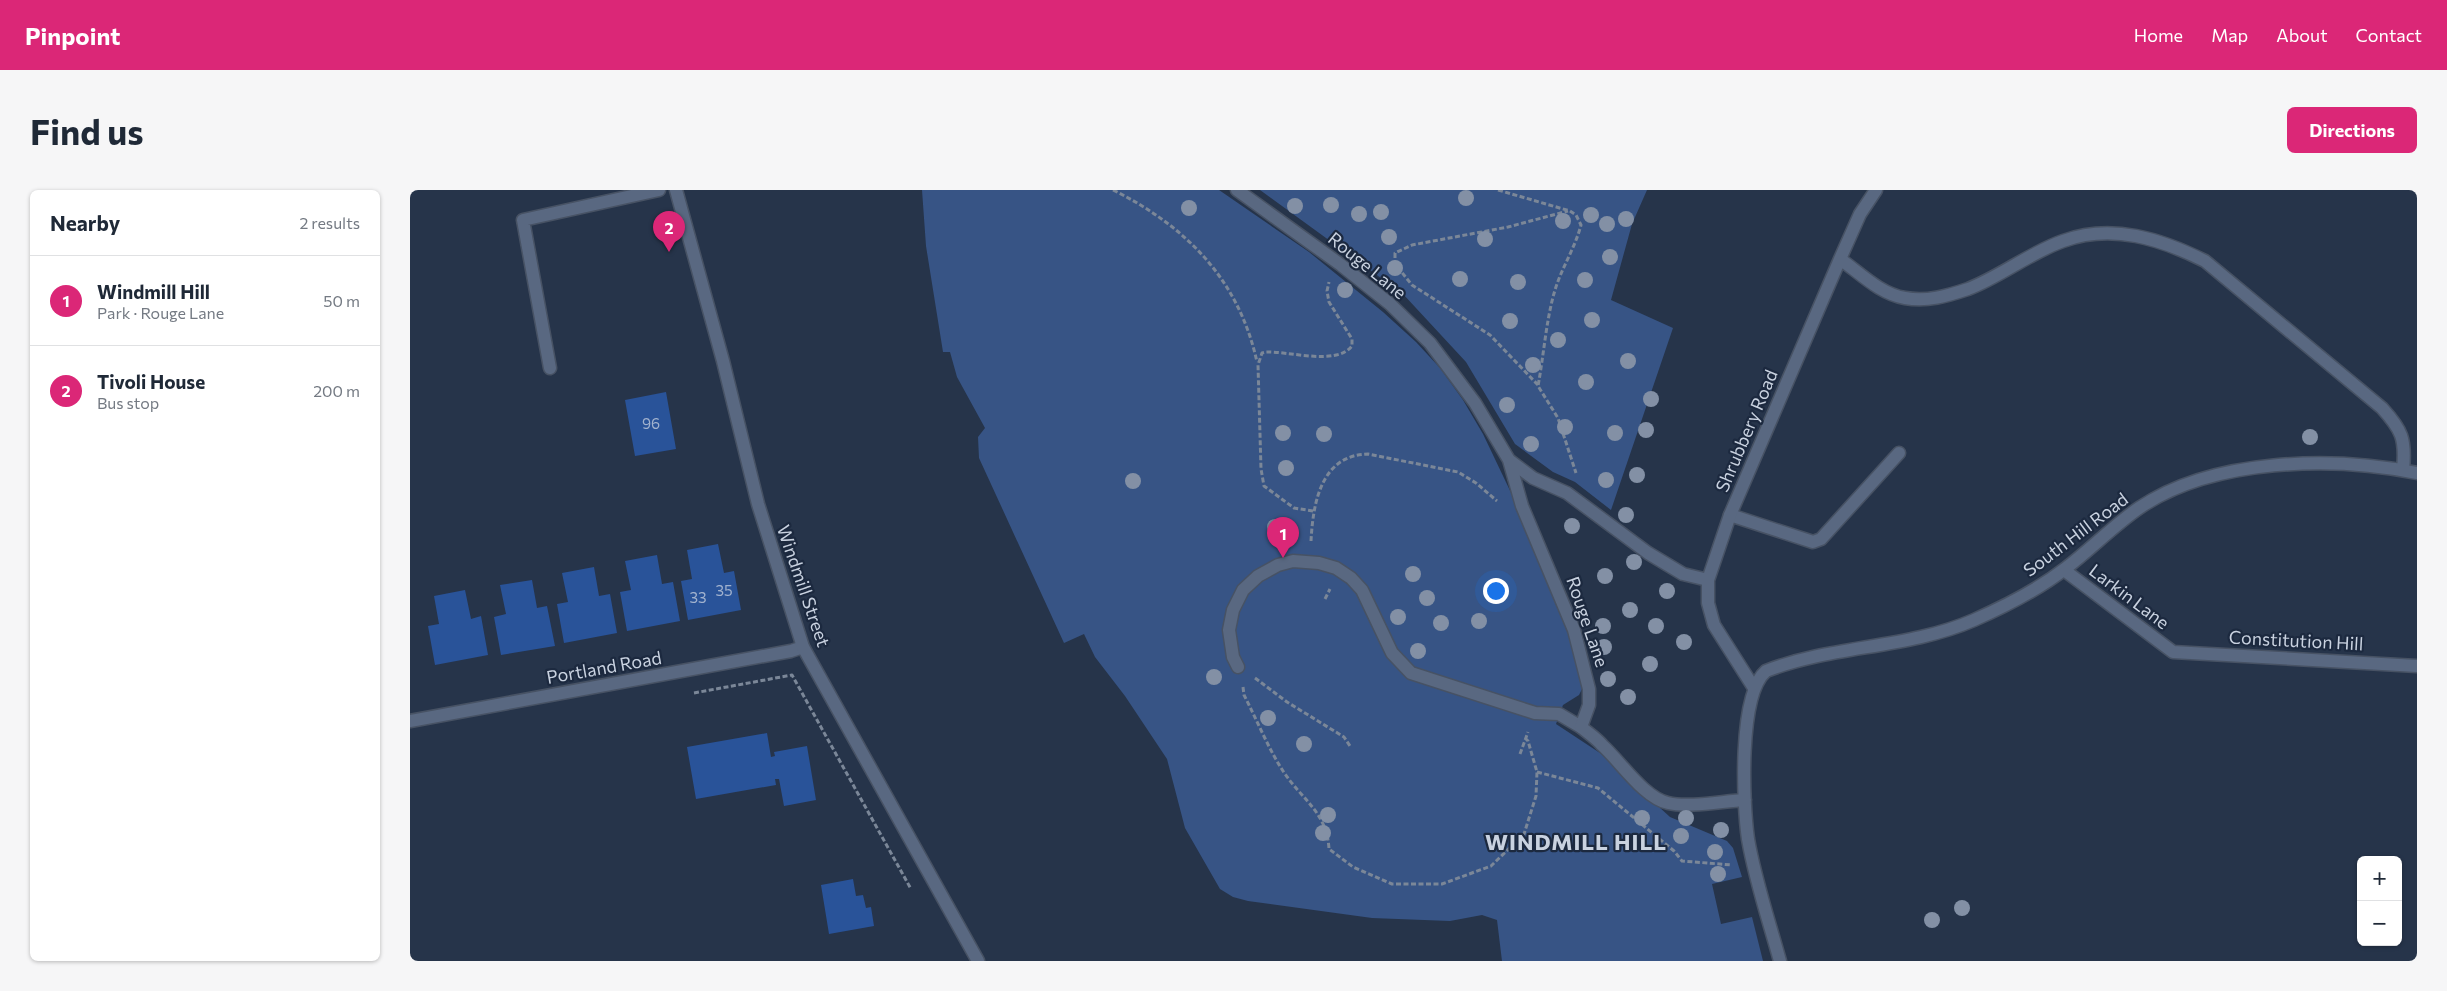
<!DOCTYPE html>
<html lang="en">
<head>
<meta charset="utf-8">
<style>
  body { margin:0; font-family:Commissioner,sans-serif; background:#f6f6f7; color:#1f2937 }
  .controls { position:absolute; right:15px; bottom:15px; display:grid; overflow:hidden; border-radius:8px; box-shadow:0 1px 4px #0004 }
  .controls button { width:45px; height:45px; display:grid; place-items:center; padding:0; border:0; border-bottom:1px solid #e0e1e3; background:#fff; color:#1f2937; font:25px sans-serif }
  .you { position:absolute; left:1085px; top:400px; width:18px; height:18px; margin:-12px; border:4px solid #fff; border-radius:50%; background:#1a73e8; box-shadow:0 0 0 8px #1a73e833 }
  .badge { display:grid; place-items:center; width:32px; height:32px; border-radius:50%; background:#db2777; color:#fff; font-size:16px; font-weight:700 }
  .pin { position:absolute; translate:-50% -41px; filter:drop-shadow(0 1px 2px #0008) }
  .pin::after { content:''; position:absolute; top:26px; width:18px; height:15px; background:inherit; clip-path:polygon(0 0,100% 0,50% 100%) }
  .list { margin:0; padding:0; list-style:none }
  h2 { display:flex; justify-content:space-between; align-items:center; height:65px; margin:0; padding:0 20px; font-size:21px }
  h2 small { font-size:16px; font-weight:400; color:#747a83 }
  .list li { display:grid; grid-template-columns:32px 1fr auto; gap:15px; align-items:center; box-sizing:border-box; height:90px; padding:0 20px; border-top:1px solid #e0e1e3 }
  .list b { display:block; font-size:19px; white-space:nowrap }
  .list p { margin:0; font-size:16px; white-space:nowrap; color:#747a83 }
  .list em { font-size:16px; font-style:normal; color:#747a83 }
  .map { position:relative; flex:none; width:2007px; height:771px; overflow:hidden; border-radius:8px }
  header { display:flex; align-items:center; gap:30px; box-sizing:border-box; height:70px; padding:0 25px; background:#db2777; color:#fff }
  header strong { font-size:24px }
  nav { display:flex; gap:28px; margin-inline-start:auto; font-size:18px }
  .intro { display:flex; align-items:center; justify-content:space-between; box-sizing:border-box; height:120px; padding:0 30px }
  h1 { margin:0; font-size:35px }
  .button { padding:12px 22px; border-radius:8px; background:#db2777; color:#fff; font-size:18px; font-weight:700 }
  main { display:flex; gap:30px; padding:0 30px }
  aside { flex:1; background:#fff; border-radius:8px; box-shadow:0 1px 4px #0004 }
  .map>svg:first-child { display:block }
  .green { fill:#375485 }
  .building { fill:#295399 }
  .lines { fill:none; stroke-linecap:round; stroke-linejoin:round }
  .lane-casing { stroke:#475264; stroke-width:15 }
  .street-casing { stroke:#475264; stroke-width:15 }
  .secondary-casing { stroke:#475264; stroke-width:15 }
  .path { stroke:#7b8798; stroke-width:3; stroke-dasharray:5 2.5; stroke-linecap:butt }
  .lane { stroke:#596881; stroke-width:12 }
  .street { stroke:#596881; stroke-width:12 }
  .secondary { stroke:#596881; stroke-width:12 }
  .tree { fill:#8390a5 }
  .labels { text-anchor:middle; stroke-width:4.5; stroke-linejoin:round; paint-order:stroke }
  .number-label { font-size:15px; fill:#a1b2ce }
  .street-label { font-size:18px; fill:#c9d2e0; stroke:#1c293f }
  .district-label { font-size:22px; font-weight:bold; letter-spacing:1px; fill:#c9d2e0; stroke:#1c293f }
</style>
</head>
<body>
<header>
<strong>Pinpoint</strong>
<nav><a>Home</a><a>Map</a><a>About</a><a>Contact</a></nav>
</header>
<div class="intro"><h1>Find us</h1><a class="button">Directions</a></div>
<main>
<aside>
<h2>Nearby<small>2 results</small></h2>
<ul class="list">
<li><span class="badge">1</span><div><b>Windmill Hill</b><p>Park · Rouge Lane</p></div><em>50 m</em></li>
<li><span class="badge">2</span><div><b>Tivoli House</b><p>Bus stop</p></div><em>200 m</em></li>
</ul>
</aside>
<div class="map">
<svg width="2007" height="771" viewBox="0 0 2007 771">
  <rect width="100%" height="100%" fill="#26344a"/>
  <!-- green -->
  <path class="green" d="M512 0H809L899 62 973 122 1006 152 1030 178 1053 210 1073 244 1115 332 1162 447 1173 497 1169 505 1153 515 1146 534 1190 563 1260 627 1317 651 1323 658 1332 687 1302 694 1311 734 1342 727 1353 771H1092L1087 730 1072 725 1040 731 962 728 838 711 823 707 810 699 775 638 757 569 715 506 685 467 674 444 654 453 569 268 568 247 575 238 547 187 540 162H533L516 56Z
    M850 0H1237L1222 34 1201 110 1263 138 1201 320 1165 292 1143 282 1105 254 1056 172 993 104Z"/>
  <!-- building -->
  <path class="building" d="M256 202 266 259 225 266 215 210Z
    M308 354 314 383 324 381 331 420 278 430 271 391 282 389 277 360Z
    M247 365 252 394 263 392 270 431 217 441 210 402 221 400 215 371Z
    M184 377 189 406 200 404 207 443 154 453 147 414 158 412 152 383Z
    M122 390 127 418 137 416 145 456 91 465 84 427 96 424 90 395Z
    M55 400 61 429 71 426 78 465 25 475 18 436 29 434 24 406Z
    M357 543 361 567 365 566 364 562 397 556 406 610 374 616 369 589H365L366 595 286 609 277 557Z
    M443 689 446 706 453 705 456 718 461 717 464 736 419 744 411 695Z"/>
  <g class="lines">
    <defs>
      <path id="lane" d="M140 178 113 30 249 0
        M1320 325 1403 352 1411 349 1489 263
        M828 477 823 467 819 440 823 420 833 400 848 386 868 375 883 371 909 373 926 378 941 388 952 400 982 463 1001 483 1125 523 1149 524 1171 537"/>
      <path id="street" d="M827 0 931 75 980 114 1020 153 1065 213 1099 270 1112 316 1164 440 1179 499V515L1171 537C1178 543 1186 548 1192 555 1210 571 1234 608 1258 613 1279 618 1313 611 1335 610
        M1430 69C1450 83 1470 104 1495 108 1517 112 1537 106 1558 99 1590 87 1621 62 1653 51 1702 33 1751 49 1795 71L1972 218C1992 240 1996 249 1993 280
        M1099 270 1123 288 1157 303 1238 363 1273 384 1298 390
        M1654 380 1763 462 2007 476
        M1344 498 1304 435 1298 413V390L1320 325 1430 69 1450 24 1466 0
        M0 531 381 461 393 457
        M1370 771C1359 731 1345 690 1338 649 1333 614 1328 505 1356 481 1422 455 1498 459 1564 430 1596 416 1629 399 1656 378 1681 359 1703 336 1729 318 1803 268 1922 266 2007 283"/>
      <path id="secondary" d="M266 0 313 171 348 314 393 457 568 771"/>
    </defs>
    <!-- lane casing -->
    <use href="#lane" class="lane-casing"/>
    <!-- street casing -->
    <use href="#street" class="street-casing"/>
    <!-- secondary casing -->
    <use href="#secondary" class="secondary-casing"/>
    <!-- path -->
    <path class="path" d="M703 0C776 36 829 90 847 172
      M1088 0 1160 21 1166 25 1171 35C1165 58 1152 77 1145 100 1136 130 1134 164 1128 196L1148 228 1166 283
      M1128 195 1080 145 1002 95 985 74V63L1002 55 1098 37 1158 21
      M903 321 884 318 854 296 851 279 848 175 852 163 856 162C879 161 926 176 942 156V149L919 112 917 101 919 92
      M901 351C903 313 911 265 958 264L1048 282 1066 293 1087 311
      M915 409 920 399
      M845 488 877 512 934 547 940 556
      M833 497 834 505C847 530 858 558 873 581 892 610 917 622 919 659L943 677 982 694H1032L1081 676 1114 644 1126 606 1127 582 1118 551 1116 549
      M284 503 382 485 501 699
      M1110 564 1118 542
      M1127 582 1188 598 1264 661 1272 671 1322 675"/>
    <!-- lane -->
    <use href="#lane" class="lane"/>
    <!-- street -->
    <use href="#street" class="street"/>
    <!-- secondary -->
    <use href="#secondary" class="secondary"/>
  </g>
  <!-- trees -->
  <g class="tree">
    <circle cx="1056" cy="8" r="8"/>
    <circle cx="921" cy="15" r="8"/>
    <circle cx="885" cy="16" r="8"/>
    <circle cx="779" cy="18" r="8"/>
    <circle cx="971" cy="22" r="8"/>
    <circle cx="949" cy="24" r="8"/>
    <circle cx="1181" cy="25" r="8"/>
    <circle cx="1216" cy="29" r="8"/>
    <circle cx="1153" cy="31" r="8"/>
    <circle cx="1197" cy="34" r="8"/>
    <circle cx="979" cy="47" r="8"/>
    <circle cx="1075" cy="49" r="8"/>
    <circle cx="1200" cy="67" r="8"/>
    <circle cx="985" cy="78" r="8"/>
    <circle cx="1050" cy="89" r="8"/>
    <circle cx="1175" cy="90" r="8"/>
    <circle cx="1108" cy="92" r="8"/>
    <circle cx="935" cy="100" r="8"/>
    <circle cx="1182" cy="130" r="8"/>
    <circle cx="1100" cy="131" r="8"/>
    <circle cx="1148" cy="150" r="8"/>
    <circle cx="1218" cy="171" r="8"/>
    <circle cx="1123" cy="175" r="8"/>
    <circle cx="1176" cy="192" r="8"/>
    <circle cx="1241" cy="209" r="8"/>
    <circle cx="1097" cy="215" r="8"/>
    <circle cx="1155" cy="237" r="8"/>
    <circle cx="1236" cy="240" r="8"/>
    <circle cx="873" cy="243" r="8"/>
    <circle cx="1205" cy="243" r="8"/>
    <circle cx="914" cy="244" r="8"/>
    <circle cx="1900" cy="247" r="8"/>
    <circle cx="1121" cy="254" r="8"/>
    <circle cx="876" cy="278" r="8"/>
    <circle cx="1227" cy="285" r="8"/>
    <circle cx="1196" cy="290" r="8"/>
    <circle cx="723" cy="291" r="8"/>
    <circle cx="1216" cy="325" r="8"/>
    <circle cx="1162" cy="336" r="8"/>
    <circle cx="865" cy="337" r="8"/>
    <circle cx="1224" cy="372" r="8"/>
    <circle cx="1003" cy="384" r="8"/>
    <circle cx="1195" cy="386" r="8"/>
    <circle cx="1257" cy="401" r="8"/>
    <circle cx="1017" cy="408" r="8"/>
    <circle cx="1220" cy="420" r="8"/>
    <circle cx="988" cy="427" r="8"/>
    <circle cx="1069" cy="431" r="8"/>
    <circle cx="1031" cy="433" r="8"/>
    <circle cx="1193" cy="436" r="8"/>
    <circle cx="1246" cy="436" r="8"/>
    <circle cx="1274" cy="452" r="8"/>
    <circle cx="1194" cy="457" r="8"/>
    <circle cx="1008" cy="461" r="8"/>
    <circle cx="1240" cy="474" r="8"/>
    <circle cx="804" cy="487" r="8"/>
    <circle cx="1198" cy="489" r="8"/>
    <circle cx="1218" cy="507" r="8"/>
    <circle cx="858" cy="528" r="8"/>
    <circle cx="894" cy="554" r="8"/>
    <circle cx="918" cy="625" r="8"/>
    <circle cx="1232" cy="628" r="8"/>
    <circle cx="1276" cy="628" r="8"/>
    <circle cx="1311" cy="640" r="8"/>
    <circle cx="913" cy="643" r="8"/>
    <circle cx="1271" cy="646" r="8"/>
    <circle cx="1305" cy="662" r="8"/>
    <circle cx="1308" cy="684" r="8"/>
    <circle cx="1552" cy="718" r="8"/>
    <circle cx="1522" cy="730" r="8"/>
  </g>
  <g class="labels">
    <!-- number labels -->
    <g class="number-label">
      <text x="241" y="239">96</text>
      <text x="314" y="406">35</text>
      <text x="288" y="413">33</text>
    </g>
    <!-- street labels -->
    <g class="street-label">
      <text transform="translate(957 76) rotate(39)" y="6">Rouge Lane</text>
      <text transform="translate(1337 241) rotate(-67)" y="6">Shrubbery Road</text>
      <text transform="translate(1666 345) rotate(-37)" y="6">South Hill Road</text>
      <text transform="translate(393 396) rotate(71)" y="6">Windmill Street</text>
      <text transform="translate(1719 407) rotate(37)" y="6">Larkin Lane</text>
      <text transform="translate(1177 432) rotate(71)" y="6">Rouge Lane</text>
      <text transform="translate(1886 451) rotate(3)" y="6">Constitution Hill</text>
      <text transform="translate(194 478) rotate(-10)" y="6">Portland Road</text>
    </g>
    <!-- district labels -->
    <g class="district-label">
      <text x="1166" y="660">WINDMILL HILL</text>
    </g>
  </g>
</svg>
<div class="controls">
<button>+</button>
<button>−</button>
</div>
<div class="you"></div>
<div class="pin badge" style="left:873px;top:368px">1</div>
<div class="pin badge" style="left:259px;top:62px">2</div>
</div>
</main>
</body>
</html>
